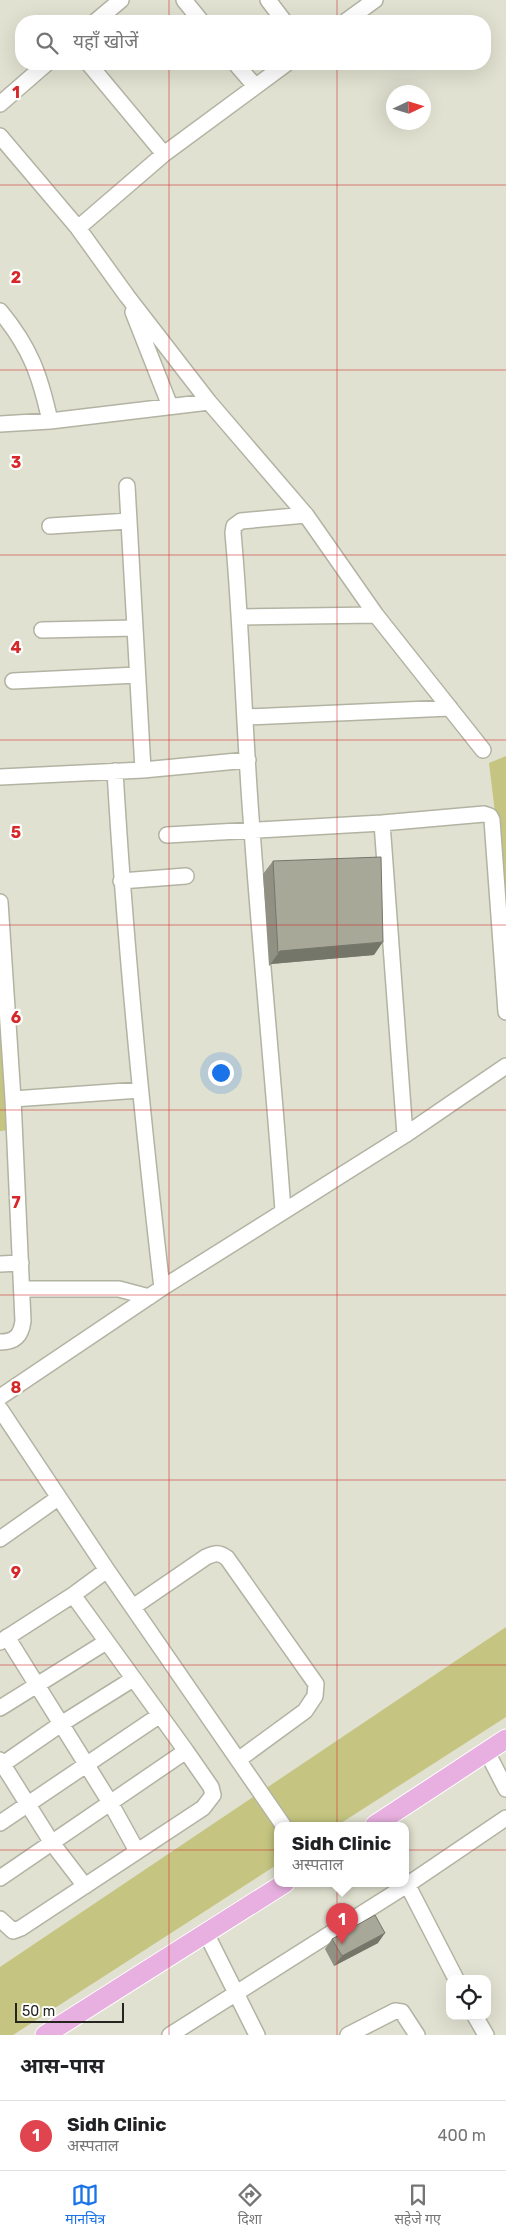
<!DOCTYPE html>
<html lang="hi">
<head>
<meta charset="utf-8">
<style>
  body { margin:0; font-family:Rubik,"Noto Sans Devanagari",sans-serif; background:#f2f2f2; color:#202124 }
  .controls { position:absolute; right:15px; bottom:15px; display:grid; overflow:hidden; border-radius:10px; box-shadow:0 5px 20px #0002 }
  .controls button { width:45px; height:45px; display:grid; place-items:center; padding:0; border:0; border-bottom:1px solid #e0e0e0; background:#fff; color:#202124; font:25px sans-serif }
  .compass { position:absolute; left:386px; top:85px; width:45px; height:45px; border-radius:50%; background:#fff; box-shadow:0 5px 20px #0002; rotate:86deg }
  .scale { position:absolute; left:15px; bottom:12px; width:109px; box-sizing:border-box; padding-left:5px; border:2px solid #25251f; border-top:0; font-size:14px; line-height:18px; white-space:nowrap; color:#25251f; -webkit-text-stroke:4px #fff; paint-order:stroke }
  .you { position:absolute; left:220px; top:1072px; width:18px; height:18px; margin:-12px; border:4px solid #fff; border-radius:50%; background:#1a73e8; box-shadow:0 0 0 8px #1a73e833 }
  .badge { display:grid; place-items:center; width:32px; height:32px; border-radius:50%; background:#1a73e8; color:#fff; font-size:16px; font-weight:700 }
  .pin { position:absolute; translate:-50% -41px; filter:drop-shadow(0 1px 2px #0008) }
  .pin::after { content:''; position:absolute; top:26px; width:18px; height:15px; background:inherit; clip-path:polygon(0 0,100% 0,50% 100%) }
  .popup { position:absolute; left:274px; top:1822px; width:135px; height:65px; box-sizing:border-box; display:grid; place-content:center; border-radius:10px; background:#fff; filter:drop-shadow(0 1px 4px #0005); font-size:16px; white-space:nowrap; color:#757577 }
  .popup b { font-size:19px; color:#202124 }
  .popup::after { content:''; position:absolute; left:50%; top:100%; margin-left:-10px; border:10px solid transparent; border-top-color:#fff }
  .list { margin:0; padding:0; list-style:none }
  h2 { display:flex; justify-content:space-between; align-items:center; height:65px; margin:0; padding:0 20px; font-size:21px }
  h2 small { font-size:16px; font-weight:400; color:#757577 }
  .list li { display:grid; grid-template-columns:32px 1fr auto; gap:15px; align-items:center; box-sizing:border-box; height:70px; padding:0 20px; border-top:1px solid #e0e0e0 }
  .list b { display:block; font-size:19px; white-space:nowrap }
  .list p { margin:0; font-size:16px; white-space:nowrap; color:#757577 }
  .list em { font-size:16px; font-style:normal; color:#757577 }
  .icon { flex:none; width:28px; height:28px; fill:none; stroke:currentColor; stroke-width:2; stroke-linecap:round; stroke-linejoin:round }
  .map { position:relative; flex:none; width:506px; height:2035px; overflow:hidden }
  .search { position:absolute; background:#fff; box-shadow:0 5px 20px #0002; left:15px; right:15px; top:15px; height:55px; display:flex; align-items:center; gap:12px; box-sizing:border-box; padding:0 18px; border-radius:20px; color:#757577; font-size:19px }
  .sheet { height:135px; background:#fff }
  nav { display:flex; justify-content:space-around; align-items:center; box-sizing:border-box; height:70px; border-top:1px solid #e0e0e0; background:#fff; font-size:14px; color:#757577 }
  nav a { display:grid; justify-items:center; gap:2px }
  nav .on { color:#1a73e8 }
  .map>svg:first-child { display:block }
  .green { fill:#c5c581 }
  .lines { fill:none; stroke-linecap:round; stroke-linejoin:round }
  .minor-casing { stroke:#b3b3a3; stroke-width:18 }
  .major-casing { stroke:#fff; stroke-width:21 }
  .minor { stroke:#fff; stroke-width:15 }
  .major { stroke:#e8b0e0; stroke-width:19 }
  .wall { fill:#909083 }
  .shaded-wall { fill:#75766a }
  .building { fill:#a7a898; stroke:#75766a }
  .grid { fill:none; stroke:#d62828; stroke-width:1; stroke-opacity:0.55 }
  .grid-label { font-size:16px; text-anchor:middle; font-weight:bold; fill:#d62828; stroke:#fff; stroke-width:4.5; stroke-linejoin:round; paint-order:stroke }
</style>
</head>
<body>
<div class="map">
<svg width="506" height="2035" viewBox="0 0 506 2035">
  <rect width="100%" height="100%" fill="#e0e1d0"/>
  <!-- green -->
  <path class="green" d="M506 756V943L501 862 489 763Z
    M0 994 12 1130 0 1131Z
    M506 1627V1717L338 1825H278V1864L13 2035H0V1967Z"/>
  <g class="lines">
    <defs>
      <path id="minor" d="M184 0 201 21
        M268 0 284 21
        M96 21 121 0
        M346 21 375 0
        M89 64 164 154
        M236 64 255 86
        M0 104 46 64
        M0 136 78 228 127 296 209 402 306 515 376 615 483 750
        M78 228 164 154 286 64
        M0 311C30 347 40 375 50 421
        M133 312 170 406
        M0 424 50 421 209 402
        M127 486 143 770
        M50 526 129 521
        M241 617 376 615
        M42 630 135 628
        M13 681 137 675
        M246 717 450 708
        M115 771C125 944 142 1116 162 1288
        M0 777 143 770 248 760
        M382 823 405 1135
        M167 835 382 823 484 814 490 816 492 820 506 1012
        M121 881 186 876
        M0 902 13 1099 23 1321C21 1336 15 1342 0 1342
        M13 1099 140 1090
        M283 1211C274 1084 261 957 252 830 244 731 242 632 233 533L234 526 241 521 306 515
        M0 1264 21 1263
        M22 1289H119L149 1297
        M0 1397 162 1288 405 1135 506 1066
        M0 1409 107 1570 283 1825
        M0 1539 58 1498
        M133 1607 206 1557C215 1553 219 1552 227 1558L316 1684 315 1696 305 1711 238 1760
        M7 1637 111 1804 137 1851
        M0 1642 73 1595 107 1570
        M0 1708 106 1642
        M487 1752 506 1789
        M0 1760 52 1843 85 1886
        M0 1766 61 1724 133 1679
        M0 1823 160 1715
        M0 1878 186 1751 73 1595
        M406 1882 456 1979
        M0 1919 13 1931 21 1928 203 1808 213 1795 211 1787 186 1751
        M206 1933 257 2035
        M475 2016 486 2035
        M170 2035 407 1885 506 1818
        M348 2035 395 2011 402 2012 417 2035"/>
      <path id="major" d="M375 1825 506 1739
        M45 2035 285 1883"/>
    </defs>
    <!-- minor casing -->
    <use href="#minor" class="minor-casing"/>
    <!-- major casing -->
    <use href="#major" class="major-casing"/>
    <!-- minor -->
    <use href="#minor" class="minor"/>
    <!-- major -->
    <use href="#major" class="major"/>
  </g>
  <!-- wall -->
  <path class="wall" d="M273 861 374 955 271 964 269 966 263 874Z
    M332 1939 378 1943 334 1966 325 1949Z"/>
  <!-- shaded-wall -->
  <path class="shaded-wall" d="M383 942 374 955 271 964 269 966 280 951Z
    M385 1933 378 1943 334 1966 342 1956Z"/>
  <!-- building -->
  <path class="building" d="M381 857 383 942 280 951 278 953 273 861Z
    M375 1915 385 1933 342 1956 332 1939Z"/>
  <!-- grid -->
  <path class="grid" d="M169 0V21M337 0V21M169 64V2035M337 64V2035M0 185H506M0 370H506M0 555H506M0 740H506M0 925H506M0 1110H506M0 1295H506M0 1480H506M0 1665H506M0 1850H506"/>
  <g class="grid-label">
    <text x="16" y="98">1</text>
    <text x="16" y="283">2</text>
    <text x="16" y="468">3</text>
    <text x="16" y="653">4</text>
    <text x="16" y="838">5</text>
    <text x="16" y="1023">6</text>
    <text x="16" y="1208">7</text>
    <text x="16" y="1393">8</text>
    <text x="16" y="1578">9</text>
  </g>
</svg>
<div class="controls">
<button><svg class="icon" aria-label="locate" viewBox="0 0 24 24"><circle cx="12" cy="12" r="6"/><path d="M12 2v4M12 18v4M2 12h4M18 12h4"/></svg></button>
</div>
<svg class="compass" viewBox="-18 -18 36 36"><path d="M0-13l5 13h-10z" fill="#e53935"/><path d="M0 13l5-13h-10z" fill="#757577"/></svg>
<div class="scale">50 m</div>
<div class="you"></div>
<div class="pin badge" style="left:342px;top:1944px;background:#e0444e">1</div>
<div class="popup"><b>Sidh Clinic</b>अस्पताल</div>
<div class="search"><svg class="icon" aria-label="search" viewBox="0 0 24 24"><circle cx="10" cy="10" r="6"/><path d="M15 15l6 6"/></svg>यहाँ खोजें</div>
</div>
<section class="sheet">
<h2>आस-पास<small></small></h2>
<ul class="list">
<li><span class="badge" style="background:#e0444e">1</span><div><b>Sidh Clinic</b><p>अस्पताल</p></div><em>400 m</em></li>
</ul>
</section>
<nav>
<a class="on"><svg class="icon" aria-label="map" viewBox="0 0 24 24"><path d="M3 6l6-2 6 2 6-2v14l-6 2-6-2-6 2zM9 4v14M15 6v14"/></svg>मानचित्र</a>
<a><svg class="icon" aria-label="directions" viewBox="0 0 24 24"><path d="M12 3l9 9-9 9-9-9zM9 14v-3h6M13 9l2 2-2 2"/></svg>दिशा</a>
<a><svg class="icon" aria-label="saved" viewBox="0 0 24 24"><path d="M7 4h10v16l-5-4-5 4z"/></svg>सहेजे गए</a>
</nav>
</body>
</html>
